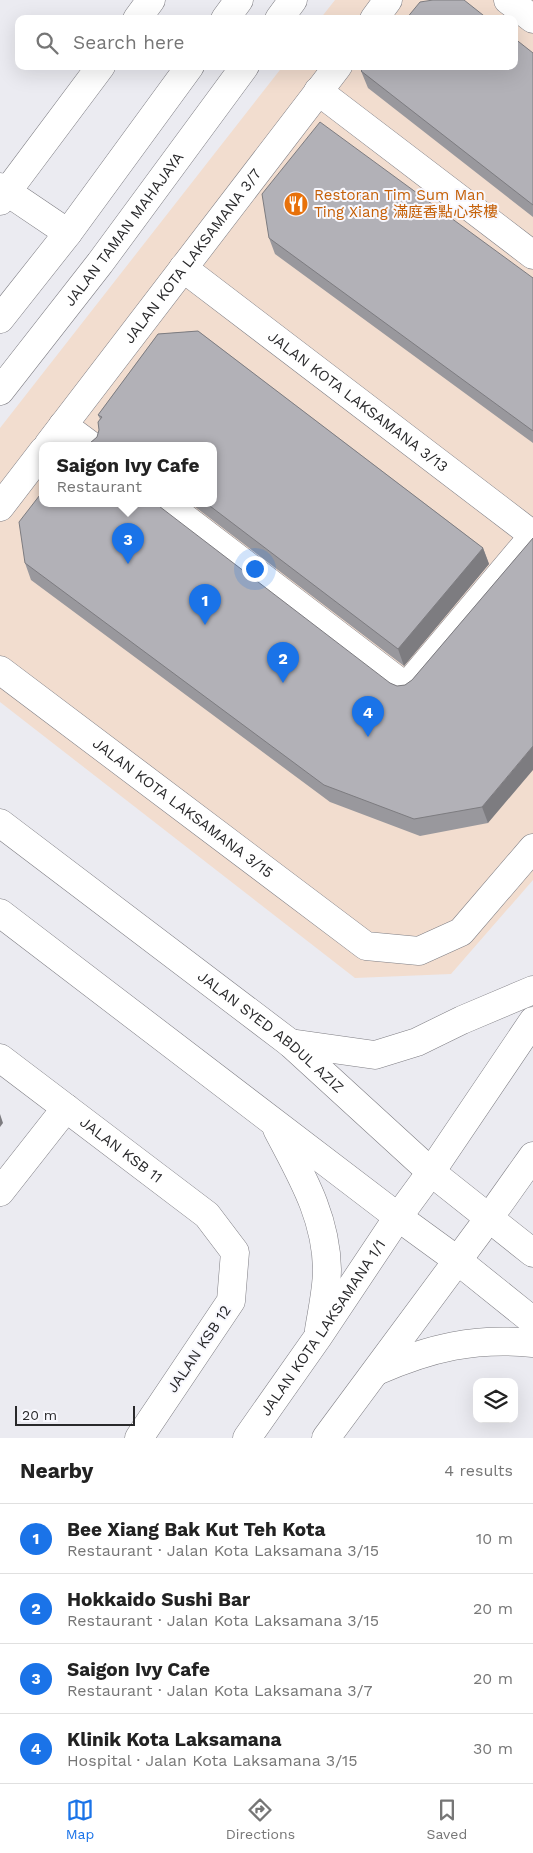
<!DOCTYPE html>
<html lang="en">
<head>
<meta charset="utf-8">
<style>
  body { margin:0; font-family:"Work Sans","Noto Sans SC",sans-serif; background:#f2f2f2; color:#222 }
  .controls { position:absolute; right:15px; bottom:15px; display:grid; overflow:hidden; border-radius:10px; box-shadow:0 5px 20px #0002 }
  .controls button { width:45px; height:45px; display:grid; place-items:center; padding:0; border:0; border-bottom:1px solid #e0e0e0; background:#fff; color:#222; font:25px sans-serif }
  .scale { position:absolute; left:15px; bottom:12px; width:120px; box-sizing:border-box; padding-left:5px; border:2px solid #29292b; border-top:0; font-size:14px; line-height:18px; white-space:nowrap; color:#29292b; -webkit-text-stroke:4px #f8f8fe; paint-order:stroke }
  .you { position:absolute; left:254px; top:568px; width:18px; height:18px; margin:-12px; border:4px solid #fff; border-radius:50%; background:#1a73e8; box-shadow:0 0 0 8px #1a73e833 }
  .badge { display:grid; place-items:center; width:32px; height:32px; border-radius:50%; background:#1a73e8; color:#fff; font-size:16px; font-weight:700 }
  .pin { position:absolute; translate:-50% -41px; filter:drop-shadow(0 1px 2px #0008) }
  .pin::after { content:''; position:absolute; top:26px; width:18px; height:15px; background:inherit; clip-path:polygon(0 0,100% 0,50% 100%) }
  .popup { position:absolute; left:39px; top:442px; width:178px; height:65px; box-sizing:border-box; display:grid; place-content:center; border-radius:10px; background:#fff; filter:drop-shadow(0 1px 4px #0005); font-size:16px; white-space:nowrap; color:#767676 }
  .popup b { font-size:19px; color:#222 }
  .popup::after { content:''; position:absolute; left:50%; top:100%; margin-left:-10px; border:10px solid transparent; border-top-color:#fff }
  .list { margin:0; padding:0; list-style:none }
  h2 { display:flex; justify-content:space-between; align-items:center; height:65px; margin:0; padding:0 20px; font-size:21px }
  h2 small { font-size:16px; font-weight:400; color:#767676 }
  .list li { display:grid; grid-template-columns:32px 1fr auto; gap:15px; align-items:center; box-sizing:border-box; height:70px; padding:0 20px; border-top:1px solid #e0e0e0 }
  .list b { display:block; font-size:19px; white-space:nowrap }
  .list p { margin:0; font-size:16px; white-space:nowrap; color:#767676 }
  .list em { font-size:16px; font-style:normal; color:#767676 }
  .icon { flex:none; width:28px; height:28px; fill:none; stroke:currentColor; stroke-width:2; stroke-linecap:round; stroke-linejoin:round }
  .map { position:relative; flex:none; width:533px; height:1438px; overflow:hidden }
  .search { position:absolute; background:#fff; box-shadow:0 5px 20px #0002; left:15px; right:15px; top:15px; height:55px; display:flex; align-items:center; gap:12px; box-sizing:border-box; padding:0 18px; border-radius:10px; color:#767676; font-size:19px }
  .sheet { height:345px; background:#fff }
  nav { display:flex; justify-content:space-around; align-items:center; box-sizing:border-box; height:70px; border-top:1px solid #e0e0e0; background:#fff; font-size:14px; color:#767676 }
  nav a { display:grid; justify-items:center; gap:2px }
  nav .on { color:#1a73e8 }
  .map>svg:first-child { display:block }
  .commercial { fill:#f2ddcf; fill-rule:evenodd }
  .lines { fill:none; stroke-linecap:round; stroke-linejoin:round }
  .minor-casing { stroke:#7e7d83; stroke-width:29 }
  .major-casing { stroke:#7e7d83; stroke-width:29 }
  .minor { stroke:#fff; stroke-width:28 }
  .major { stroke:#fff; stroke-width:28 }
  .wall { fill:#99989d }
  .shaded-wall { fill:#7d7c80 }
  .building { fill:#b2b1b7; stroke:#7d7c80 }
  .labels { text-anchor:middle; stroke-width:4; stroke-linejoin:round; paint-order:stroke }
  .food-label { font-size:15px; fill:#c56008; stroke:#f8f8fe; text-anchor:start }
  .street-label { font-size:15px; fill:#29292b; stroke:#f8f8fe }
</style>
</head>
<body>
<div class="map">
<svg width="533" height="1438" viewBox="0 0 533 1438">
  <rect width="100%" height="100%" fill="#ebebf1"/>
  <!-- commercial -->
  <path class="commercial" d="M335 0H533V880L451 974 355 978 0 702V428L283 66H514V19H320ZM43 445H213V503H43Z"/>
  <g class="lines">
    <defs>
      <g id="minor">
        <path d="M508 0 533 19"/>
        <path d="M137 19 151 0"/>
        <path d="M225 19 239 0"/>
        <path d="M279 19 293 0"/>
        <path d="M374 19 388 0"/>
        <path d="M318 91 533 255"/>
        <path d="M0 187 68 233"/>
        <path d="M0 201 101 66"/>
        <path id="s1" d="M183 268 533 535"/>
        <path d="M0 319 68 233 190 66"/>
        <path id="s2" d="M0 391 100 263 245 66"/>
        <path d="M63 425 90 445"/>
        <path id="s3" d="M48 445 338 66"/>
        <path d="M165 503 406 687 533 536"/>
        <path d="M0 507 43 451"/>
        <path id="s4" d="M0 670 366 946 419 951 461 932 533 848"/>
        <path id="s5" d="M0 1058 207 1215 235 1252 231 1301 139 1438"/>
        <path d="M0 1192 66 1108"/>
      </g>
      <g id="major">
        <path id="s6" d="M0 823 290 1043 431 1172 533 1253"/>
        <path d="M0 913 398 1217 457 1260 533 1321"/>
        <path d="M290 1043 375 1055 417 1042 462 1020 533 990"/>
        <path d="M277 1129C301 1175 326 1216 327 1269 327 1289 322 1311 319 1330"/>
        <path d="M377 1371C430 1348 475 1337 533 1343"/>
        <path id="s7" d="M247 1438 318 1337 398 1217 431 1172 533 1021"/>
        <path d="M326 1438 489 1218 533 1156"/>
      </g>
    </defs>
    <!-- minor casing -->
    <use href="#minor" class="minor-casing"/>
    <!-- major casing -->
    <use href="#major" class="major-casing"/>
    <!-- minor -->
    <use href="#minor" class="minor"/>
    <!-- major -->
    <use href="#major" class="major"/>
  </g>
  <!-- wall -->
  <path class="wall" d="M533 53V217L368 88 361 71Z
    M269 238 533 278V443L275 254Z
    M198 331 483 548 489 564 404 666 190 503H213V445H79L81 443H90L97 437 99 430 98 422 100 419 98 415 158 334Z
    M533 538 488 823 420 836 330 802 31 580 25 563 390 683 397 686 405 685 412 680Z"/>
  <!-- shaded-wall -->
  <path class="shaded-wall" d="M483 548 489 564 404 666 398 649Z
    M533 746V770L488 823 482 807Z
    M0 1114 3 1123 0 1127Z"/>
  <!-- building -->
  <path class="building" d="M433 0H464L488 19H406L420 2Z
    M514 38 533 53V205L361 71 366 66H514Z
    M320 122 533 278V431L269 238 262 194Z
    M198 331 483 548 398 649 206 503H213V445H79L81 443H90L97 437 99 430 98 422 102 417 98 415 158 334Z
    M43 491V503H155L390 683 397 686 405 685 412 680 533 538V746L482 807 414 819 324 785 25 563 19 522Z"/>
  <!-- icons -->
  <defs>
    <symbol id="restaurant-disc" viewBox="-11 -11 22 22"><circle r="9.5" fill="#e8710a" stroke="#f8f8fe"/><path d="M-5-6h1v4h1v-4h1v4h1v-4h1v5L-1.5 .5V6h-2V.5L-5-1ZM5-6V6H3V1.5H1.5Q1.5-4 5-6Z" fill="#fff"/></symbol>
  </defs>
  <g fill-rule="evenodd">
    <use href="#restaurant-disc" x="282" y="190" width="28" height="28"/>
  </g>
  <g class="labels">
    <!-- food labels -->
    <g class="food-label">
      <text x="314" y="200">Restoran Tim Sum Man<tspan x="314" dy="17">Ting Xiang 滿庭香點心茶樓</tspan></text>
    </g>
    <!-- street labels -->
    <g class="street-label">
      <text dy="5" stroke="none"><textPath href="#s2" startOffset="204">JALAN TAMAN MAHAJAYA</textPath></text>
      <text dy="5" stroke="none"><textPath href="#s3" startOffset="238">JALAN KOTA LAKSAMANA 3/7</textPath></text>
      <text dy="5" stroke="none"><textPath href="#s1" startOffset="220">JALAN KOTA LAKSAMANA 3/13</textPath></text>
      <text dy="5" stroke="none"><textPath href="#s4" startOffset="229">JALAN KOTA LAKSAMANA 3/15</textPath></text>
      <text dy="5" stroke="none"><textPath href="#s6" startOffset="342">JALAN SYED ABDUL AZIZ</textPath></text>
      <text dy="5" stroke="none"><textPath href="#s5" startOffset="152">JALAN KSB 11</textPath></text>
      <text dy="5" stroke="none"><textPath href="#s7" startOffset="134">JALAN KOTA LAKSAMANA 1/1</textPath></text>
      <text transform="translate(199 1349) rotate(-56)" y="5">JALAN KSB 12</text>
    </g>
  </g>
</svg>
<div class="controls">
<button><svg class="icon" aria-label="layers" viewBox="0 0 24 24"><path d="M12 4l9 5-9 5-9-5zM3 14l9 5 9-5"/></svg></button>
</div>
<div class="scale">20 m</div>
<div class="you"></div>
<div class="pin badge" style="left:205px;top:625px">1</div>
<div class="pin badge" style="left:283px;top:683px">2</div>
<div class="pin badge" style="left:128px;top:564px">3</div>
<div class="popup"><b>Saigon Ivy Cafe</b>Restaurant</div>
<div class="pin badge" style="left:368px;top:737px">4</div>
<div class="search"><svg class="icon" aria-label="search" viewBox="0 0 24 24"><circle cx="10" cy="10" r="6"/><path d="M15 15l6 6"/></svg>Search here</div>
</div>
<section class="sheet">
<h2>Nearby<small>4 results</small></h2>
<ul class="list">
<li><span class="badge">1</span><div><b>Bee Xiang Bak Kut Teh Kota</b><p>Restaurant · Jalan Kota Laksamana 3/15</p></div><em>10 m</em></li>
<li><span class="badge">2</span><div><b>Hokkaido Sushi Bar</b><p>Restaurant · Jalan Kota Laksamana 3/15</p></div><em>20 m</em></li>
<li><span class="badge">3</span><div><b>Saigon Ivy Cafe</b><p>Restaurant · Jalan Kota Laksamana 3/7</p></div><em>20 m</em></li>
<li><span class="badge">4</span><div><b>Klinik Kota Laksamana</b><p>Hospital · Jalan Kota Laksamana 3/15</p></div><em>30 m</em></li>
</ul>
</section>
<nav>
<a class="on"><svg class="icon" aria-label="map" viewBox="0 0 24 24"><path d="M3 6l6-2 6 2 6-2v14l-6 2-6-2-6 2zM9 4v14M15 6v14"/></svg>Map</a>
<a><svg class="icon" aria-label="directions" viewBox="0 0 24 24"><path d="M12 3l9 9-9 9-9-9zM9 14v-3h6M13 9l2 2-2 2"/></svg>Directions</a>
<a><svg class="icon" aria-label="saved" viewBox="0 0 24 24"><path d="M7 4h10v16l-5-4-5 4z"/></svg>Saved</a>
</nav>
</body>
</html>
